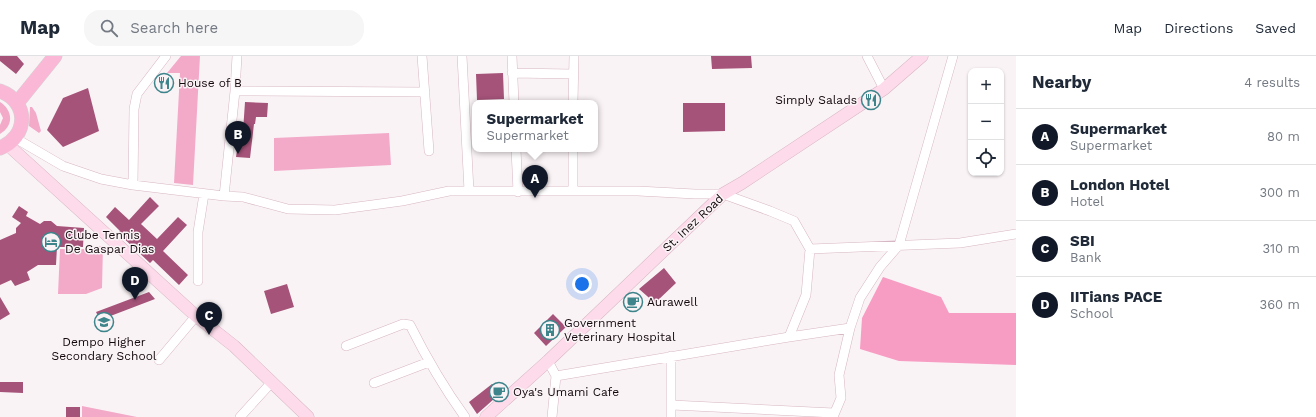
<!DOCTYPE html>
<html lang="en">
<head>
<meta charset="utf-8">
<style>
  body { margin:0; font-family:"Work Sans",sans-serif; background:#f6f6f7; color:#1f2937 }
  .controls { position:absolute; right:12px; top:12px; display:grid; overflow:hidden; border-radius:8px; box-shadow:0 1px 3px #0004 }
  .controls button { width:36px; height:36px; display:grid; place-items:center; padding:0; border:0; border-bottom:1px solid #e0e1e3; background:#fff; color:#1f2937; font:20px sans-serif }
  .you { position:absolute; left:582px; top:228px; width:14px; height:14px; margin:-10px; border:3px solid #fff; border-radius:50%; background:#1a73e8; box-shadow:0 0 0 6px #1a73e833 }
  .badge { display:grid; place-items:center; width:26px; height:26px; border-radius:50%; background:#111827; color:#fff; font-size:13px; font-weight:700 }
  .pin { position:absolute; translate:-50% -33px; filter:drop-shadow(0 1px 2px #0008) }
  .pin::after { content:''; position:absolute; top:21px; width:14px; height:12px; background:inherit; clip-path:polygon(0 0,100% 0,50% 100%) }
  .popup { position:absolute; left:472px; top:44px; width:126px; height:52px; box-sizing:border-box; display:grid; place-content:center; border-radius:8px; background:#fff; filter:drop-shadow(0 1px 3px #0005); font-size:13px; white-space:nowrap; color:#747a83 }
  .popup b { font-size:15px; color:#1f2937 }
  .popup::after { content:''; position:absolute; left:50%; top:100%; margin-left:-8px; border:8px solid transparent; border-top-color:#fff }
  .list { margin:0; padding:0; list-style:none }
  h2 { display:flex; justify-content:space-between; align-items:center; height:52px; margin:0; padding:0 16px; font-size:17px }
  h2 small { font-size:13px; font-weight:400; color:#747a83 }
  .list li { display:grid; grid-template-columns:26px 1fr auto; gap:12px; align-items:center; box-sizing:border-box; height:56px; padding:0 16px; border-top:1px solid #e0e1e3 }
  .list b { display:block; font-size:15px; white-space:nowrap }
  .list p { margin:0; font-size:13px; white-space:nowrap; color:#747a83 }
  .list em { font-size:13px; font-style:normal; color:#747a83 }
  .icon { flex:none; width:22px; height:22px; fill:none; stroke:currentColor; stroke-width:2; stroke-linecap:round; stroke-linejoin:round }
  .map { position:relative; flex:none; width:1016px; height:361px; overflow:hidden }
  header { display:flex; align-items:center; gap:24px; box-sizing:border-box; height:56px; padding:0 20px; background:#fff; border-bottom:1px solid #e0e1e3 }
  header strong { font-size:19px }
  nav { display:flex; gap:22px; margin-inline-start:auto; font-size:14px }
  .search { width:280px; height:36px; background:#f6f6f7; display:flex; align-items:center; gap:10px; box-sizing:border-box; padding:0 14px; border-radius:16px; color:#747a83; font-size:15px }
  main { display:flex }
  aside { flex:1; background:#fff }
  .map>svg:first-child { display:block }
  .green { fill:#f3aac9 }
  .forest { fill:#f79cc3 }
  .building { fill:#a65379 }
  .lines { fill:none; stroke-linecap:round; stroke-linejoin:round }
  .minor-casing { stroke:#d7b6c3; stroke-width:10 }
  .secondary-casing { stroke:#d7b6c3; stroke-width:13 }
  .primary-casing { stroke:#d4d3d3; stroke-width:15 }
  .minor { stroke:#fff; stroke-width:9 }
  .secondary { stroke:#fddbea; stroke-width:12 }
  .primary { stroke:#fbb8d6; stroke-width:14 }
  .labels { text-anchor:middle; stroke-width:3; stroke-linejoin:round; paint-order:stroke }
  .poi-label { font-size:12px; fill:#12080c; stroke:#faf3f6; text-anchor:start }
  .street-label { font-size:12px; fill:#12080c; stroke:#faf3f6 }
</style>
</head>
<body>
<header>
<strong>Map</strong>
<div class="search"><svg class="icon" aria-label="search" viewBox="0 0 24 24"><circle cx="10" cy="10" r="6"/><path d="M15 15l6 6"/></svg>Search here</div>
<nav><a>Map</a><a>Directions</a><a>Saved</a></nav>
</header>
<main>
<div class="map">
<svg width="1016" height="361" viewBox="0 0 1016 361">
  <rect width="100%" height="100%" fill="#faf3f6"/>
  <!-- green -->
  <path class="green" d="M181 0H200L193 129 174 127 180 17H167Z
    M0 46C13 54 14 70 0 78V69L3 62 0 56Z
    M30 51H32L36 57 41 75 39 77 29 70Z
    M389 77 391 109 274 115V82Z
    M103 190 102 232 86 238H58L60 193H85V191Z
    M82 350 137 361H82Z"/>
  <!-- forest -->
  <path class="forest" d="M883 221 941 241 949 257H1016V309L899 305 860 293 862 262Z"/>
  <!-- building -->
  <path class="building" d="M0 0H17L24 8 16 18 0 5Z
    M711 0H751L752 12 712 13Z
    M503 17 504 43 477 44 476 18Z
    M88 32 99 75 63 91 47 74 63 42Z
    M245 46 268 47 267 61H256L255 68H254L250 102 236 101 240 74 243 75Z
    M683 47H725V75L683 76Z
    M150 141 159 150 141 168 157 183 178 161 187 169 163 195 188 219 179 229 153 204 150 207 118 177 120 175 106 161 115 151 129 164Z
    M19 150 28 156 26 160 40 168 44 165H51L57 170 84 172 83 191H57L56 209H38L27 216 30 224 15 230 11 224 0 229V184L16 177V172L21 167 12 161Z
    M664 212 676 227 655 247 639 233Z
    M287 228 294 251 271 258 264 235Z
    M149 236 155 243 100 264 96 256Z
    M0 241 10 258 0 264Z
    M553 258 566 271 546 290 534 277Z
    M0 326H23V337L0 336Z
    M492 328 503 335 477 358 469 346Z
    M66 351H80V361H66Z"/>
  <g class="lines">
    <defs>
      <path id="minor" d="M422 0 429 95
        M462 0 469 135
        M512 0 514 47
        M867 0 884 33
        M512 17 573 18
        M235 35 425 36
        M573 47 574 0
        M15 82 63 110 101 123 133 129 224 140 243 141 288 153 335 154 402 145 449 135H638L695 138H723L770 155 794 165 810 193 806 239 789 281
        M516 93 518 136
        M133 129 134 53 137 38 166 0
        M573 135V93
        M224 140 235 35 237 0
        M810 193 960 187 1016 178
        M198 225V176L204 138
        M346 290 403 268 410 269C426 301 444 332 465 361
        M159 304 196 260
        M548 305 556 320 552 361
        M556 320 789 281 850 272
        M374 327 429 306
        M672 349 834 357
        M240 361 271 327
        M671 361V300
        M833 361 841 342 839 319 850 272 860 242 880 211 899 189 953 0"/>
      <path id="secondary" d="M8 89 196 260 234 290 308 361
        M486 361 548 305 723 138 742 127 884 33 922 0"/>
      <path id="primary" d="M0 35C30 46 28 81 0 92
        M17 47 55 0"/>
    </defs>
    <!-- minor casing -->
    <use href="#minor" class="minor-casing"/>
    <!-- secondary casing -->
    <use href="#secondary" class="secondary-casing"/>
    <!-- primary casing -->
    <use href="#primary" class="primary-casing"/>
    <!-- minor -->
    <use href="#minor" class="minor"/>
    <!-- secondary -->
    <use href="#secondary" class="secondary"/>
    <!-- primary -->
    <use href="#primary" class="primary"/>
  </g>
  <!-- icons -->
  <defs>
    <symbol id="restaurant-ring" viewBox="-11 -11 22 22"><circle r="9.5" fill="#faf3f6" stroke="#3d858b" stroke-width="1.5"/><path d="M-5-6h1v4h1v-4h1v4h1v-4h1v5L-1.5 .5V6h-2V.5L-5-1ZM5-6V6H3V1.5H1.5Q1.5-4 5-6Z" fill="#3d858b"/></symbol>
    <symbol id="hotel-ring" viewBox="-11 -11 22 22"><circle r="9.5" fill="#faf3f6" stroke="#3d858b" stroke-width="1.5"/><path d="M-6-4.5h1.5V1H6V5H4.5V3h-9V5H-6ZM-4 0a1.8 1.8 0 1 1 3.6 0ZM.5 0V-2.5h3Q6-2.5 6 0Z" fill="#3d858b"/></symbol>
    <symbol id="cafe-ring" viewBox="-11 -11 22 22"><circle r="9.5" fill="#faf3f6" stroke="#3d858b" stroke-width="1.5"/><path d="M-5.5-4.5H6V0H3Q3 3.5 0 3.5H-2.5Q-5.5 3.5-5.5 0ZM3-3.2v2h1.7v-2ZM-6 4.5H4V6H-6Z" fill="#3d858b"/></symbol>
    <symbol id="school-ring" viewBox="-11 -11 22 22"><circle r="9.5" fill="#faf3f6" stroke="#3d858b" stroke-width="1.5"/><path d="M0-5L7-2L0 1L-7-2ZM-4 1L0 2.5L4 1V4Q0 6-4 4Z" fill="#3d858b"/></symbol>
    <symbol id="building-ring" viewBox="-11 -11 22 22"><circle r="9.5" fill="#faf3f6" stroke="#3d858b" stroke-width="1.5"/><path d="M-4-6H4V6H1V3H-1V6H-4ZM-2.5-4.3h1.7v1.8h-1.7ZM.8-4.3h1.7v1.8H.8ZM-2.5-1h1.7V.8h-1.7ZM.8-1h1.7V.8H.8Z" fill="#3d858b"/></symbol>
  </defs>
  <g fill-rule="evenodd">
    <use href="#restaurant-ring" x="153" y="16" width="22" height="22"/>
    <use href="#restaurant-ring" x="860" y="33" width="22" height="22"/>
    <use href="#hotel-ring" x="40" y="175" width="22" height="22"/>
    <use href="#cafe-ring" x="622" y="235" width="22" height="22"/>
    <use href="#school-ring" x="93" y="255" width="22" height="22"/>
    <use href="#building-ring" x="539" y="263" width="22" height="22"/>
    <use href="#cafe-ring" x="488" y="325" width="22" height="22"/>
  </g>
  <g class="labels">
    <!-- poi labels -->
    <g class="poi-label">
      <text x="178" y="31">House of B</text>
      <text x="857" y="48" text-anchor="end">Simply Salads</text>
      <text x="65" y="183">Clube Tennis<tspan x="65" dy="14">De Gaspar Dias</tspan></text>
      <text x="647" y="250">Aurawell</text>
      <text x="564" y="271">Government<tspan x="564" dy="14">Veterinary Hospital</tspan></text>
      <text x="104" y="290" text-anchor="middle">Dempo Higher<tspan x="104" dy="14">Secondary School</tspan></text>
      <text x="513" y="340">Oya's Umami Cafe</text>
    </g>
    <!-- street labels -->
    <g class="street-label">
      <text transform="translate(693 167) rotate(-43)" y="4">St. Inez Road</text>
    </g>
  </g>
</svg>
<div class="controls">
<button>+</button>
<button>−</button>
<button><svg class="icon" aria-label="locate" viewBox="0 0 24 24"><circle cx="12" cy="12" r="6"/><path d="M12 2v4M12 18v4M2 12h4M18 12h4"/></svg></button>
</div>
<div class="you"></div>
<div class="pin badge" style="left:535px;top:142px">A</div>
<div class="popup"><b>Supermarket</b>Supermarket</div>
<div class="pin badge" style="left:238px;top:98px">B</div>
<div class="pin badge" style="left:209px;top:279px">C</div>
<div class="pin badge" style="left:135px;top:244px">D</div>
</div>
<aside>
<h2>Nearby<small>4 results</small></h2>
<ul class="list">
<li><span class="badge">A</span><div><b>Supermarket</b><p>Supermarket</p></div><em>80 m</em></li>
<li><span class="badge">B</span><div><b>London Hotel</b><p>Hotel</p></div><em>300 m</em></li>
<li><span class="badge">C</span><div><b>SBI</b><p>Bank</p></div><em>310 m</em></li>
<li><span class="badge">D</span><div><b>IITians PACE</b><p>School</p></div><em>360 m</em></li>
</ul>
</aside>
</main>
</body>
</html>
